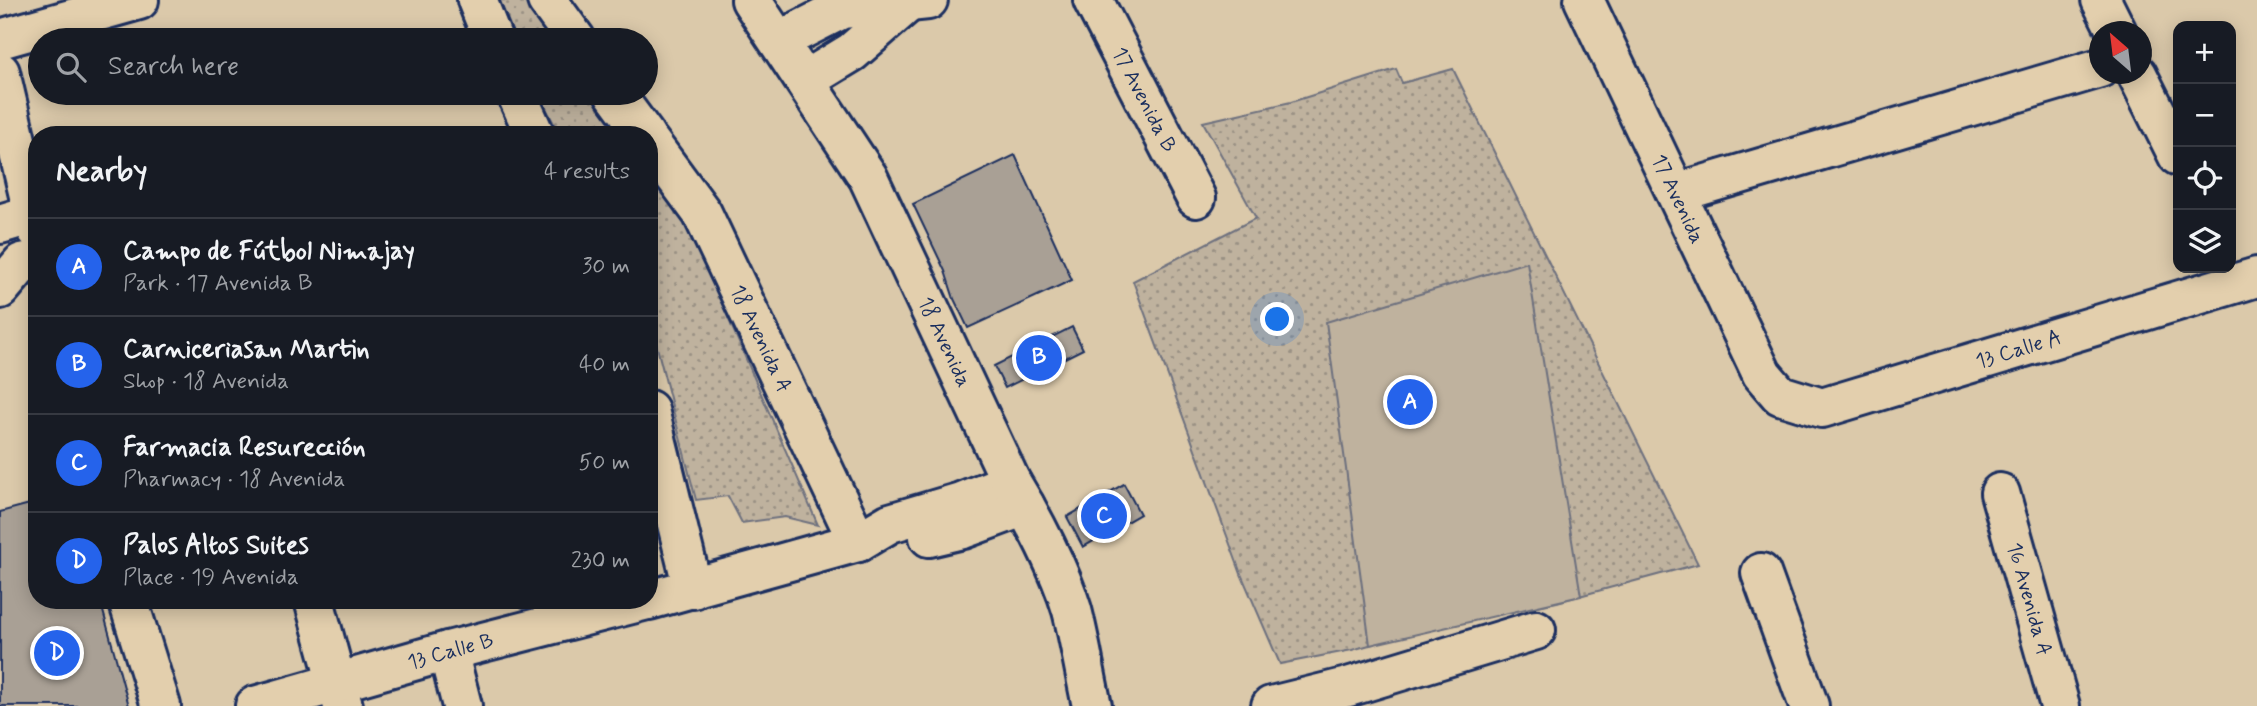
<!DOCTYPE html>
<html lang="en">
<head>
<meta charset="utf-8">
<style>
  body { margin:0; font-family:Mynerve,sans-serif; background:#20242c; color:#f1f3f6 }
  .controls { position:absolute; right:21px; top:21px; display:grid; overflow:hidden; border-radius:14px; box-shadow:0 4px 18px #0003 }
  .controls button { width:63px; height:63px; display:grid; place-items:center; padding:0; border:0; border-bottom:2px solid #363941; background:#171b24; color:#f1f3f6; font:35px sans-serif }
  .compass { position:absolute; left:2089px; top:21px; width:63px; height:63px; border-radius:50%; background:#171b24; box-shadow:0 4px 18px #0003; rotate:332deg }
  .you { position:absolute; left:1278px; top:320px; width:24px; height:24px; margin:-18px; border:5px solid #fff; border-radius:50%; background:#1a73e8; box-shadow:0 0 0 10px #1a73e833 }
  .badge { display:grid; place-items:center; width:46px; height:46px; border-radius:50%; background:#2563eb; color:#fff; font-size:23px; font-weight:700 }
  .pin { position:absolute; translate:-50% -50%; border:4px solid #fff; box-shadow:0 2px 7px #0006 }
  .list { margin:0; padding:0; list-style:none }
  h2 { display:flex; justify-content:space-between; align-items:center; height:91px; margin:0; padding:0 28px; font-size:30px }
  h2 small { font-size:23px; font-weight:400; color:#9ea1a6 }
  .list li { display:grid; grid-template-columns:46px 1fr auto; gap:21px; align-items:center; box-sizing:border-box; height:98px; padding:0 28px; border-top:2px solid #363941 }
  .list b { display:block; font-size:26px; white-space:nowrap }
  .list p { margin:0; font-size:23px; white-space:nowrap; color:#9ea1a6 }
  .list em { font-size:23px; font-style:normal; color:#9ea1a6 }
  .icon { flex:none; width:38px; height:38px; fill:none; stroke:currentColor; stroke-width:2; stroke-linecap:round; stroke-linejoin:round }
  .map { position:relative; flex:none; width:2257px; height:706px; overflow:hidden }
  .search { position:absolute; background:#171b24; box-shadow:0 4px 18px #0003; left:28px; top:28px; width:630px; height:77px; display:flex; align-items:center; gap:18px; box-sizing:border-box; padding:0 24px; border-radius:38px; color:#9ea1a6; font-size:26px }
  .panel { position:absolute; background:#171b24; box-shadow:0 4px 18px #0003; left:28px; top:126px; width:630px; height:483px; border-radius:28px }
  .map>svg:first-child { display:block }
  .grass { fill:url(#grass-dots); stroke:#6d707e; stroke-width:2 }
  .pitch { fill:#bfb29e; stroke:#6d707e; stroke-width:2 }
  .building { fill:#a9a095; stroke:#1b2f5e; stroke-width:2 }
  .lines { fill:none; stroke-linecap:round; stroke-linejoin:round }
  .minor-casing { stroke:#1b2f5e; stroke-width:44 }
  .tertiary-casing { stroke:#1b2f5e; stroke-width:44 }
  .minor { stroke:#e3cfad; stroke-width:38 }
  .tertiary { stroke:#e3cfad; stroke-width:38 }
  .labels { text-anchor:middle; stroke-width:5; stroke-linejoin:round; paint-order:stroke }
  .street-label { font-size:21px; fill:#1b2f5e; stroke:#e3cfad }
</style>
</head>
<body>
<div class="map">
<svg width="2257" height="706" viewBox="0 0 2257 706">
  <defs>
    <pattern id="grass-dots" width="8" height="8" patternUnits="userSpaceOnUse" patternTransform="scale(1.75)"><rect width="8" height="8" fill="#bfb29e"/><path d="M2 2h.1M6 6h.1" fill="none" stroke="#9a9184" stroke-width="1.8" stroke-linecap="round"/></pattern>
  </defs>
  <rect width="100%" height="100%" fill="#dbc9aa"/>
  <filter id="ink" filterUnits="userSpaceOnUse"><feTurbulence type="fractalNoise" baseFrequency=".0143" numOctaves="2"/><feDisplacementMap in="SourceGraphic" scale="14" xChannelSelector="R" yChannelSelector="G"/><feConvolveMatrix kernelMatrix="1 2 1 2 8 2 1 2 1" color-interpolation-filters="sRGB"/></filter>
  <g filter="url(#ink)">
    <!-- grass -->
    <path class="grass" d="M490 0H532L560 40H511Z
      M1396 69 1402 83 1453 69 1698 564 1557 602 1408 634 1352 650 1280 664 1241 574 1133 281 1256 218 1203 122 1291 102Z
      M538 93H596L625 135H560Z
      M649 170 690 230 818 525 785 517 742 523 728 496 696 500 649 316Z"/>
    <!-- pitch -->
    <path class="pitch" d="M1527 262 1581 596 1370 645 1326 322Z"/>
    <!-- building -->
    <path class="building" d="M1015 155 1072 280 968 328 954 299 945 271 913 204Z
      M1072 327 1083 349 1005 388 994 366Z
      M1124 484 1140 514 1083 547 1067 517Z
      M37 502V600H100L129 706H0V512Z"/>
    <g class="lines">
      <defs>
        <g id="minor">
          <path d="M477 0 493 40"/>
          <path d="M547 0 576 40"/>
          <path id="s1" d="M1093 0 1196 198"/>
          <path id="s2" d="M1584 0 1762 374 1780 395 1822 408 2257 277"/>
          <path d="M2101 0 2117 32"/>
          <path d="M0 39 139 0"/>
          <path d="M779 41 842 9 928 0"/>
          <path d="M0 72 37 230"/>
          <path d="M2137 74 2178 156"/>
          <path d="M806 80 852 52 909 2"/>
          <path d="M516 93 535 135"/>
          <path d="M614 93 645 135"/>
          <path id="s3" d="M649 141 702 213 858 542"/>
          <path d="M1676 193 2100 68"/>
          <path d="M0 224 33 214"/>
          <path d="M0 289 22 263 37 260"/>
          <path d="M649 410 693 589"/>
          <path id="s4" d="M2000 493 2060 706"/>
          <path d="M929 537 963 529 1025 506"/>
          <path d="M1761 573 1809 706"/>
          <path d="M128 600 161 706"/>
          <path d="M314 600 343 706"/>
          <path d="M649 600 858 542 890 523 961 502 1011 482"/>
          <path d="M448 651 462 706"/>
          <path id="s5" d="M255 706 448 651 647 600"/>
          <path d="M1271 706 1348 687 1536 630"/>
        </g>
        <g id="tertiary">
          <path id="s6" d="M751 0 868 177 1011 482C1033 518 1060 570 1072 610 1080 641 1085 674 1092 706"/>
        </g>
      </defs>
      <!-- minor casing -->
      <use href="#minor" class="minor-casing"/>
      <!-- tertiary casing -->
      <use href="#tertiary" class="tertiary-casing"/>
      <!-- minor -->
      <use href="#minor" class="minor"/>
      <!-- tertiary -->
      <use href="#tertiary" class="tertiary"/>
    </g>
  </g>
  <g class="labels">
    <!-- street labels -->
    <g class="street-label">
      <text dy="7" stroke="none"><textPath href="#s1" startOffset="112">17 Avenida B</textPath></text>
      <text dy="7" stroke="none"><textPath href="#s2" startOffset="220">17 Avenida</textPath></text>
      <text dy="7" stroke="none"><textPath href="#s3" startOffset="228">18 Avenida A</textPath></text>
      <text dy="7" stroke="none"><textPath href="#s6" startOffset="394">18 Avenida</textPath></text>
      <text dy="7" stroke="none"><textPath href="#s2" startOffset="691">13 Calle A</textPath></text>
      <text dy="7" stroke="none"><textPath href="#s4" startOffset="110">16 Avenida A</textPath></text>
      <text dy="7" stroke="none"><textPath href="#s5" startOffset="203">13 Calle B</textPath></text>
    </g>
  </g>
</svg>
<div class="controls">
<button>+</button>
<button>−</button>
<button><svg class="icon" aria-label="locate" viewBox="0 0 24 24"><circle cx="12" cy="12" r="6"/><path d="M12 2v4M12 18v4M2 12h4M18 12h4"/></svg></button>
<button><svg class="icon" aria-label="layers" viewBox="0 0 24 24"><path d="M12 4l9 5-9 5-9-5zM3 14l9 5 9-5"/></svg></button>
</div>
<svg class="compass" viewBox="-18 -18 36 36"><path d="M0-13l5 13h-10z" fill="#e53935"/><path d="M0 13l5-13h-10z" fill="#9ea1a6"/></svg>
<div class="you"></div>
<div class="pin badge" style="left:1410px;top:402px">A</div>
<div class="pin badge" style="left:1039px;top:358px">B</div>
<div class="pin badge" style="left:1104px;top:516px">C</div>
<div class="pin badge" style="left:57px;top:653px">D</div>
<div class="search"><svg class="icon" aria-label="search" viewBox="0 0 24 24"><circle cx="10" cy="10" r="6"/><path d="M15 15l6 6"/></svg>Search here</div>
<section class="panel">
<h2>Nearby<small>4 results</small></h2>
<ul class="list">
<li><span class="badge">A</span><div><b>Campo de Fútbol Nimajay</b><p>Park · 17 Avenida B</p></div><em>30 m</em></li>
<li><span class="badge">B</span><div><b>Carniceriasan Martin</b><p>Shop · 18 Avenida</p></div><em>40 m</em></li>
<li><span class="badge">C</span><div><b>Farmacia Resurección</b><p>Pharmacy · 18 Avenida</p></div><em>50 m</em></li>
<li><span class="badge">D</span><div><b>Palos Altos Suites</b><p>Place · 19 Avenida</p></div><em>230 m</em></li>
</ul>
</section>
</div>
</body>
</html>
